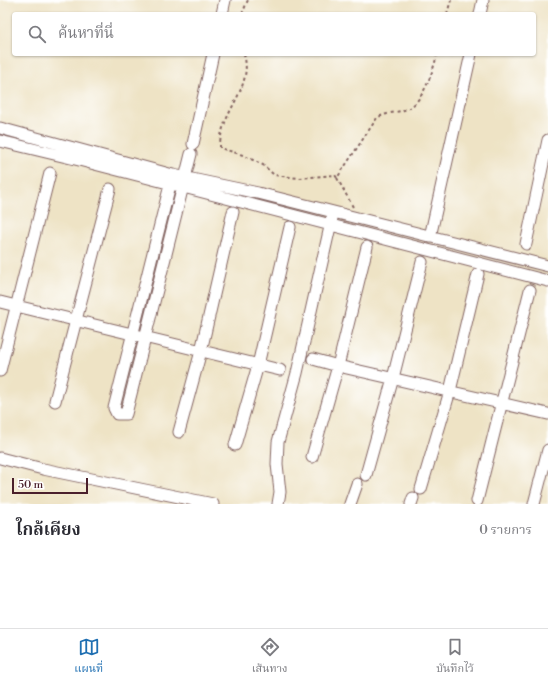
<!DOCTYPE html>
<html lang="th">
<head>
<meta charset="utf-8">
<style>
  body { margin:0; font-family:"Libre Bodoni","Noto Serif Thai",serif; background:#f7f7f7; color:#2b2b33 }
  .scale { position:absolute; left:12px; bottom:10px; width:76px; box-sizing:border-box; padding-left:4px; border:2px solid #4a1f2b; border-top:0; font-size:11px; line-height:14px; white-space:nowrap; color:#4a1f2b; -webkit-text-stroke:3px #fff; paint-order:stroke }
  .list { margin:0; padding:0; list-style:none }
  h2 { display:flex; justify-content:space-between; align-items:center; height:52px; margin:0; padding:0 16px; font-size:17px }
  h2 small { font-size:13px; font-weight:400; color:#7c7c81 }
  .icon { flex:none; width:22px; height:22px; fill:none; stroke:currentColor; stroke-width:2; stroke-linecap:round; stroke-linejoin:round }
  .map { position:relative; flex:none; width:548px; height:504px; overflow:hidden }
  .search { position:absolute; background:#fff; box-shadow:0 1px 3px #0004; left:12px; right:12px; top:12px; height:44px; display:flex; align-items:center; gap:10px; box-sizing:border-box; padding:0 14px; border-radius:4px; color:#7c7c81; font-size:15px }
  .sheet { height:124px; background:#fff }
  nav { display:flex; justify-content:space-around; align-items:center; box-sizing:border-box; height:56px; border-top:1px solid #e1e1e2; background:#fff; font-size:11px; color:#7c7c81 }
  nav a { display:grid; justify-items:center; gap:2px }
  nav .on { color:#1f6fb2 }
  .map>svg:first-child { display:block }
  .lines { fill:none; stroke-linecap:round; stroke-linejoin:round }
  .street-casing { stroke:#836461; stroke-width:13 }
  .path { stroke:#836461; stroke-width:2; stroke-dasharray:3 3; stroke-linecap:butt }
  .street { stroke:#fff; stroke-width:11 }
</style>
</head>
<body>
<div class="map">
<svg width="548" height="504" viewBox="0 0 548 504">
  <rect width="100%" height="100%" fill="#fff"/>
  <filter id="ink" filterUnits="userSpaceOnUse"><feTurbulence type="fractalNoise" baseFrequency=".025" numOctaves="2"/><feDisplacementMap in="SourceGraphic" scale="8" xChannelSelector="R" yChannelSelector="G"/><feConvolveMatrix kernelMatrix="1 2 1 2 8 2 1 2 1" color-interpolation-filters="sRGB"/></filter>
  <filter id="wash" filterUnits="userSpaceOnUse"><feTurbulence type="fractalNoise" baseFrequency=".012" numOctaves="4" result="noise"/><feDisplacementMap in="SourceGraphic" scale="16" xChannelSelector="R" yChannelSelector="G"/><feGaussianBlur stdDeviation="0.9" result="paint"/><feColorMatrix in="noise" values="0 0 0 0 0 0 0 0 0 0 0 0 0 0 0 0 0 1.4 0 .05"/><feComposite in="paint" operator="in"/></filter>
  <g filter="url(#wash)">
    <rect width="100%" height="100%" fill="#eee3c5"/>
  </g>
  <g filter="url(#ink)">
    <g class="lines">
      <defs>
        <path id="street" d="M222 14 225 0
          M480 14 483 0
          M0 128 173 175 258 193 548 266
          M0 141 79 160 548 281
          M193 144 213 54
          M172 177 114 408 117 414H126L191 154
          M430 237 471 54
          M526 244 548 140
          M367 247 338 366 548 414
          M0 302 280 370
          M0 371 50 173
          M55 401 110 189
          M179 432 201 351 233 212
          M235 445 258 365 290 227
          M312 457 338 366 313 359
          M0 458 43 469 213 504
          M366 475 393 378 422 262
          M421 489 450 391 478 274
          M477 501 530 290
          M278 504 280 492 277 464 278 442 297 373 332 218
          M350 504 357 484
          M411 504 413 498
          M534 504 548 450"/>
      </defs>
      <!-- street casing -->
      <use href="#street" class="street-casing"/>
      <!-- path -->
      <path class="path" d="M242 14 248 0
        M447 14 451 0
        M244 54C254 90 219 112 220 148L243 155 263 165 274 175 298 178 335 175 337 178 377 118C387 112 399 113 409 108 423 101 434 69 437 54
        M337 178 353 207"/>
      <!-- street -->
      <use href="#street" class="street"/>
    </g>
  </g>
</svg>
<div class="scale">50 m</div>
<div class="search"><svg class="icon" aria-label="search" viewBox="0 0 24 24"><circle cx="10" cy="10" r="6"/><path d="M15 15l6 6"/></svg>ค้นหาที่นี่</div>
</div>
<section class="sheet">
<h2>ใกล้เคียง<small>0 รายการ</small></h2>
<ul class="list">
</ul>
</section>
<nav>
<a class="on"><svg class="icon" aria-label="map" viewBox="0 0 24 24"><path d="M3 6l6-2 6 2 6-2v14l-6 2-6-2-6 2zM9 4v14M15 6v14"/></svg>แผนที่</a>
<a><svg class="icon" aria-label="directions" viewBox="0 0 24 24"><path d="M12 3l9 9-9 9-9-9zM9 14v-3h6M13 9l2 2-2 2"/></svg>เส้นทาง</a>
<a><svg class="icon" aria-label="saved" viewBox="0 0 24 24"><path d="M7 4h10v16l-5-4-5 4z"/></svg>บันทึกไว้</a>
</nav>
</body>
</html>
